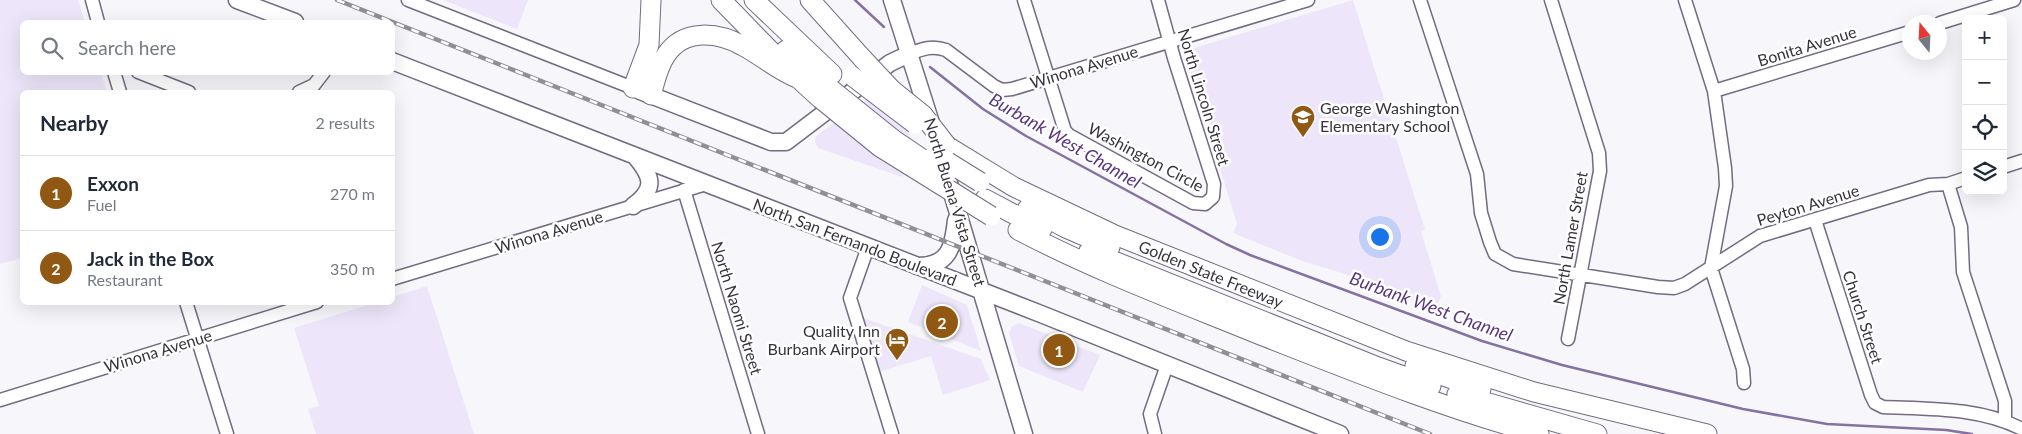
<!DOCTYPE html>
<html lang="en">
<head>
<meta charset="utf-8">
<style>
  body { margin:0; font-family:Lato,sans-serif; background:#f2f2f3; color:#1f2937 }
  .controls { position:absolute; right:15px; top:15px; display:grid; overflow:hidden; border-radius:8px; box-shadow:0 5px 20px #0002 }
  .controls button { width:45px; height:45px; display:grid; place-items:center; padding:0; border:0; border-bottom:1px solid #e0e1e3; background:#fff; color:#1f2937; font:25px sans-serif }
  .compass { position:absolute; left:1902px; top:15px; width:45px; height:45px; border-radius:50%; background:#fff; box-shadow:0 5px 20px #0002; rotate:342deg }
  .you { position:absolute; left:1379px; top:236px; width:18px; height:18px; margin:-12px; border:4px solid #fff; border-radius:50%; background:#1a73e8; box-shadow:0 0 0 8px #1a73e833 }
  .badge { display:grid; place-items:center; width:32px; height:32px; border-radius:50%; background:#915813; color:#fff; font-size:16px; font-weight:700 }
  .pin { position:absolute; translate:-50% -50%; border:2px solid #fff; box-shadow:0 1px 5px #0006 }
  .list { margin:0; padding:0; list-style:none }
  h2 { display:flex; justify-content:space-between; align-items:center; height:65px; margin:0; padding:0 20px; font-size:21px }
  h2 small { font-size:16px; font-weight:400; color:#747a83 }
  .list li { display:grid; grid-template-columns:32px 1fr auto; gap:15px; align-items:center; box-sizing:border-box; height:75px; padding:0 20px; border-top:1px solid #e0e1e3 }
  .list b { display:block; font-size:19px; white-space:nowrap }
  .list p { margin:0; font-size:16px; white-space:nowrap; color:#747a83 }
  .list em { font-size:16px; font-style:normal; color:#747a83 }
  .icon { flex:none; width:28px; height:28px; fill:none; stroke:currentColor; stroke-width:2; stroke-linecap:round; stroke-linejoin:round }
  .map { position:relative; flex:none; width:2022px; height:434px; overflow:hidden }
  .search { position:absolute; background:#fff; box-shadow:0 5px 20px #0002; left:20px; top:20px; width:375px; height:55px; display:flex; align-items:center; gap:12px; box-sizing:border-box; padding:0 18px; border-radius:8px; color:#747a83; font-size:19px }
  .panel { position:absolute; background:#fff; box-shadow:0 5px 20px #0002; left:20px; top:90px; width:375px; height:215px; border-radius:8px }
  .map>svg:first-child { display:block }
  .built { fill:#ede6fa }
  .lines { fill:none; stroke-linecap:round; stroke-linejoin:round }
  .stream { stroke:#8472a1; stroke-width:2.5 }
  .minor-casing { stroke:#746b82; stroke-width:15 }
  .major-casing { stroke:#746b82; stroke-width:19 }
  .highway-casing { stroke:#746b82; stroke-width:21 }
  .minor { stroke:#fff; stroke-width:12 }
  .major { stroke:#fff; stroke-width:16 }
  .highway { stroke:#fff; stroke-width:19 }
  .rail-casing { stroke:#918f96; stroke-width:4.5 }
  .rail { stroke:#fff; stroke-width:2.5; stroke-dasharray:8; stroke-linecap:butt }
  .highway-bridge-casing { stroke:#746b82; stroke-width:21; stroke-linecap:butt }
  .highway-bridge { stroke:#fff; stroke-width:19 }
  .labels { text-anchor:middle; stroke-width:5; stroke-linejoin:round; paint-order:stroke }
  .street-label { font-size:16px; fill:#37333d; stroke:#fff }
  .poi-label { font-size:16px; fill:#37333d; stroke:#fff; text-anchor:start }
  .water-label { font-size:18px; font-style:italic; fill:#583682; stroke:#fff }
</style>
</head>
<body>
<div class="map">
<svg width="2022" height="434" viewBox="0 0 2022 434">
  <rect width="100%" height="100%" fill="#f7f6fb"/>
  <!-- built -->
  <path class="built" d="M0 0H78L85 22H22V72L101 73 107 92H22V258L0 264Z
    M443 0H528L517 29Z
    M1353 0 1425 230 1421 231 1441 296 1436 309 1342 273 1302 261 1233 233 1237 224 1184 51Z
    M876 92 896 107 918 154 902 177 818 148 815 142 816 136Z
    M922 285 967 305 981 351 908 322Z
    M427 286 474 434H316L308 409 319 406 294 328 374 303 392 302 393 297Z
    M860 317 981 359 990 380 943 395 931 356 878 372Z
    M1019 323 1100 355 1083 392 1019 366 1009 333 1012 326Z"/>
  <g class="lines">
    <!-- stream -->
    <path class="stream" d="M855 0 884 27
      M930 67 983 109 1026 136 1226 244 1250 255 1482 341 1562 365 1743 409 1827 424 1946 430 1972 434"/>
    <defs>
      <path id="minor" d="M92 0 98 22
        M408 0 633 88
        M1024 0 1065 131 1069 135 1193 203 1205 204 1213 197 1214 184 1174 58 1158 0
        M1420 0 1477 174 1481 213 1490 242 1495 254 1513 264 1658 287 1674 288 1685 284 1760 236 1929 185 1948 184 1966 178
        M1551 0 1599 153 1600 171 1568 339
        M1685 0 1714 91 1725 168 1726 186 1711 268 1743 369 1744 383
        M1940 23 2014 0
        M909 54C922 49 932 45 946 50L994 86 1002 90 1012 89 1308 0
        M114 72 120 92
        M138 72 189 92
        M1714 91 1910 32
        M299 92 314 85 324 72
        M2003 167 2022 161
        M1948 184 1961 227 1963 272 2005 401V420
        M684 190 758 434
        M1815 220 1871 395 1875 403 1883 407C1929 409 1979 407 2022 429
        M868 247 850 298 892 434
        M392 279 706 184
        M186 302 227 434
        M0 400 317 302
        M1155 434 1150 414 1167 365"/>
      <path id="major" d="M237 0 295 22
        M892 0 932 126
        M392 61 1041 314 1340 434
        M640 91 771 142H786L890 63 909 54
        M949 183 1024 434
        M633 206C656 189 653 177 635 156
        M917 266C949 266 953 248 956 220"/>
      <path id="highway" d="M721 0C754 33 786 69 821 99
        M754 0 832 74
        M810 0 863 59
        M786 50 833 91
        M633 88 649 45 651 0
        M651 95C655 82 658 66 666 55 684 28 718 32 743 46 762 56 777 70 797 78
        M947 146 1014 187 1115 235 1406 351 1534 392 1707 434
        M985 199 1042 229
        M1028 208 1066 228 1110 247
        M1018 230C1096 271 1177 301 1258 334 1350 370 1443 408 1539 434
        M1089 251 1378 367 1431 386
        M1415 366 1481 389
        M1457 394 1597 434"/>
    </defs>
    <!-- minor casing -->
    <use href="#minor" class="minor-casing"/>
    <!-- major casing -->
    <use href="#major" class="major-casing"/>
    <!-- highway casing -->
    <use href="#highway" class="highway-casing"/>
    <!-- minor -->
    <use href="#minor" class="minor"/>
    <!-- major -->
    <use href="#major" class="major"/>
    <!-- highway -->
    <use href="#highway" class="highway"/>
    <defs>
      <path id="rail" d="M337 0 1430 434"/>
    </defs>
    <!-- rail casing -->
    <use href="#rail" class="rail-casing"/>
    <!-- rail -->
    <use href="#rail" class="rail"/>
    <defs>
      <path id="highway-bridge" d="M863 59 892 90 923 115 947 146
        M852 76 915 124
        M833 91 894 140 946 175
        M821 99 880 147 991 216
        M935 154 980 182"/>
    </defs>
    <!-- highway-bridge casing -->
    <use href="#highway-bridge" class="highway-bridge-casing"/>
    <!-- highway-bridge -->
    <use href="#highway-bridge" class="highway-bridge"/>
  </g>
  <!-- icons -->
  <defs>
    <symbol id="school-pin" viewBox="-11 -11 22 30"><path d="M0 17L-7.5 6A9.5 9.5 0 1 1 7.5 6Z" fill="#915813" stroke="#fff"/><path d="M0-5L7-2L0 1L-7-2ZM-4 1L0 2.5L4 1V4Q0 6-4 4Z" fill="#fff"/></symbol>
    <symbol id="hotel-pin" viewBox="-11 -11 22 30"><path d="M0 17L-7.5 6A9.5 9.5 0 1 1 7.5 6Z" fill="#915813" stroke="#fff"/><path d="M-6-4.5h1.5V1H6V5H4.5V3h-9V5H-6ZM-4 0a1.8 1.8 0 1 1 3.6 0ZM.5 0V-2.5h3Q6-2.5 6 0Z" fill="#fff"/></symbol>
  </defs>
  <g fill-rule="evenodd">
    <use href="#school-pin" x="1289" y="103" width="28" height="38"/>
    <use href="#hotel-pin" x="883" y="326" width="28" height="38"/>
  </g>
  <g class="labels">
    <!-- street labels -->
    <g class="street-label">
      <text transform="translate(1807 46) rotate(-17)" y="6">Bonita Avenue</text>
      <text transform="translate(1084 67) rotate(-17)" y="6">Winona Avenue</text>
      <text transform="translate(1204 97) rotate(73)" y="6">North Lincoln Street</text>
      <text transform="translate(1146 157) rotate(28)" y="6">Washington Circle</text>
      <text transform="translate(955 202) rotate(73)" y="6">North Buena Vista Street</text>
      <text transform="translate(1808 205) rotate(-17)" y="6">Peyton Avenue</text>
      <text transform="translate(549 232) rotate(-17)" y="6">Winona Avenue</text>
      <text transform="translate(1570 238) rotate(-80)" y="6">North Lamer Street</text>
      <text transform="translate(855 242) rotate(21)" y="6">North San Fernando Boulevard</text>
      <text transform="translate(1211 274) rotate(22)" y="6">Golden State Freeway</text>
      <text transform="translate(737 308) rotate(73)" y="6">North Naomi Street</text>
      <text transform="translate(1863 317) rotate(72)" y="6">Church Street</text>
      <text transform="translate(158 351) rotate(-17)" y="6">Winona Avenue</text>
    </g>
    <!-- poi labels -->
    <g class="poi-label">
      <text x="1320" y="114">George Washington<tspan x="1320" dy="18">Elementary School</tspan></text>
      <text x="880" y="337" text-anchor="end">Quality Inn<tspan x="880" dy="18">Burbank Airport</tspan></text>
    </g>
    <!-- water labels -->
    <g class="water-label">
      <text transform="translate(1065 141) rotate(30)" y="6">Burbank West Channel</text>
      <text transform="translate(1431 307) rotate(20)" y="6">Burbank West Channel</text>
    </g>
  </g>
</svg>
<div class="controls">
<button>+</button>
<button>−</button>
<button><svg class="icon" aria-label="locate" viewBox="0 0 24 24"><circle cx="12" cy="12" r="6"/><path d="M12 2v4M12 18v4M2 12h4M18 12h4"/></svg></button>
<button><svg class="icon" aria-label="layers" viewBox="0 0 24 24"><path d="M12 4l9 5-9 5-9-5zM3 14l9 5 9-5"/></svg></button>
</div>
<svg class="compass" viewBox="-18 -18 36 36"><path d="M0-13l5 13h-10z" fill="#e53935"/><path d="M0 13l5-13h-10z" fill="#747a83"/></svg>
<div class="you"></div>
<div class="pin badge" style="left:1059px;top:350px">1</div>
<div class="pin badge" style="left:942px;top:322px">2</div>
<div class="search"><svg class="icon" aria-label="search" viewBox="0 0 24 24"><circle cx="10" cy="10" r="6"/><path d="M15 15l6 6"/></svg>Search here</div>
<section class="panel">
<h2>Nearby<small>2 results</small></h2>
<ul class="list">
<li><span class="badge">1</span><div><b>Exxon</b><p>Fuel</p></div><em>270 m</em></li>
<li><span class="badge">2</span><div><b>Jack in the Box</b><p>Restaurant</p></div><em>350 m</em></li>
</ul>
</section>
</div>
</body>
</html>
